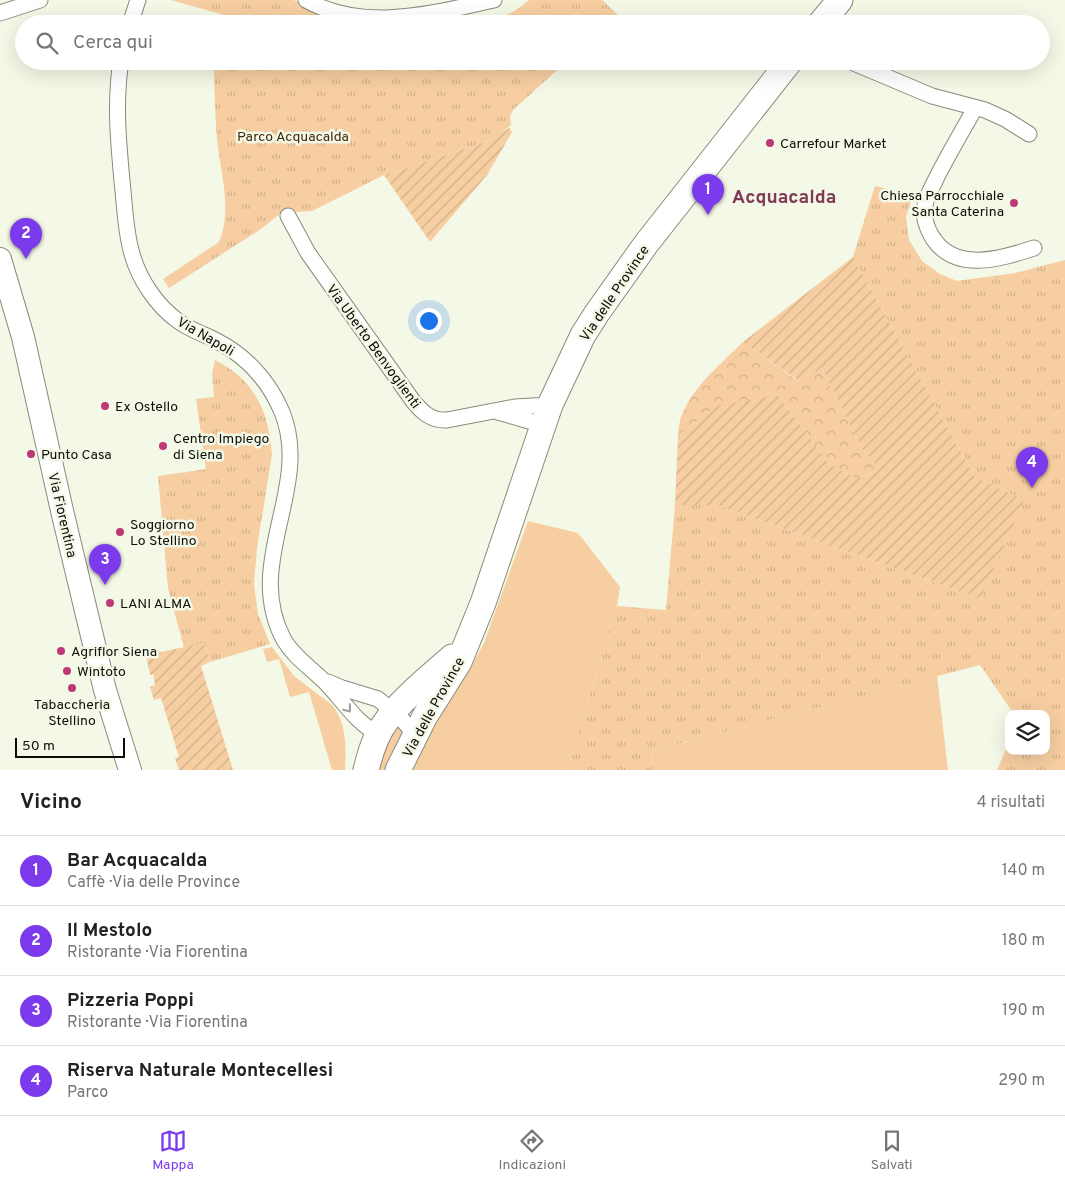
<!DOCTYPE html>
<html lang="it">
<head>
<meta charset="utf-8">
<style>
  body { margin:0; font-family:Overpass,sans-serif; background:#f2f2f2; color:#222 }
  .controls { position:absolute; right:15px; bottom:15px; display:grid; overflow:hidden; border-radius:10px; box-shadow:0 5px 20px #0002 }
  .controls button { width:45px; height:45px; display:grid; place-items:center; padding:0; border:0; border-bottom:1px solid #e0e0e0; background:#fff; color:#222; font:25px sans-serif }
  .scale { position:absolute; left:15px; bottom:12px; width:110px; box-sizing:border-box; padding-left:5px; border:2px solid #0d0e08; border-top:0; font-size:14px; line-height:18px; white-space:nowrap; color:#0d0e08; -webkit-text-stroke:4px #f4f8e6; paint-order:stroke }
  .you { position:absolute; left:428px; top:320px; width:18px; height:18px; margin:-12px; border:4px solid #fff; border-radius:50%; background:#1a73e8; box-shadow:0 0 0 8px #1a73e833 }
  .badge { display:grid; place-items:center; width:32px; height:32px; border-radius:50%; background:#7c3aed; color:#fff; font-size:16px; font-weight:700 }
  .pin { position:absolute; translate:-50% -41px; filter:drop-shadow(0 1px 2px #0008) }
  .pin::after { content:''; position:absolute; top:26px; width:18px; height:15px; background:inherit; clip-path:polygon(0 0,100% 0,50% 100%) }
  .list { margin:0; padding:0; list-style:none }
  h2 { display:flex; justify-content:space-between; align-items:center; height:65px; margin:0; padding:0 20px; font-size:21px }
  h2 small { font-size:16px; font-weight:400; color:#767676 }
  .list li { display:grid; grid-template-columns:32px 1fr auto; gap:15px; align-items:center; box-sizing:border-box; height:70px; padding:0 20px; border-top:1px solid #e0e0e0 }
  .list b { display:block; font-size:19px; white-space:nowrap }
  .list p { margin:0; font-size:16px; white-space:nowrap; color:#767676 }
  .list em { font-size:16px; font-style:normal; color:#767676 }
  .icon { flex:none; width:28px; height:28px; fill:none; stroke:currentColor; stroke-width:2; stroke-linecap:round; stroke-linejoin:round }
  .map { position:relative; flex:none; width:1065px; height:770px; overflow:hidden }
  .search { position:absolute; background:#fff; box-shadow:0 5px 20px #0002; left:15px; right:15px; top:15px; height:55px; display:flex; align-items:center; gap:12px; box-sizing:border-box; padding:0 18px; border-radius:28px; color:#767676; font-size:19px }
  .sheet { height:345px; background:#fff }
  nav { display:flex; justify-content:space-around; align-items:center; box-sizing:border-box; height:70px; border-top:1px solid #e0e0e0; background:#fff; font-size:14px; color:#767676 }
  nav a { display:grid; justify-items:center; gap:2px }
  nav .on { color:#7c3aed }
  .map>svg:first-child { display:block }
  .grass { fill:#f6cea1 }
  .forest { fill:url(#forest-crowns) }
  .park { fill:url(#park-tufts) }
  .garden { fill:url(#garden-furrows) }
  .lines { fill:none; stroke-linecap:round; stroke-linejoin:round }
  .minor-casing { stroke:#888b7b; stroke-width:17 }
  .secondary-casing { stroke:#888b7b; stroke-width:24 }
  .primary-casing { stroke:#888b7b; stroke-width:27 }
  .minor { stroke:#fff; stroke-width:15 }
  .secondary { stroke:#fff; stroke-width:22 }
  .primary { stroke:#fff; stroke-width:25 }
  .oneway { stroke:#9e9f9c }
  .poi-dot { fill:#be3776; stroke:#f4f8e6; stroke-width:2 }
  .labels { text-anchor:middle; stroke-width:5; stroke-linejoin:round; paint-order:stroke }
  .park-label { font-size:14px; fill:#40290c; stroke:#f4f8e6 }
  .poi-label { font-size:14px; fill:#0d0e08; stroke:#f4f8e6; text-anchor:start }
  .street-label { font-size:14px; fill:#0d0e08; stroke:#f4f8e6 }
  .district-label { font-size:19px; font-weight:bold; fill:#803b57; stroke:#f4f8e6 }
</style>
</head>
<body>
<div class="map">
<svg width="1065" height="770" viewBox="0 0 1065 770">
  <defs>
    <pattern id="forest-crowns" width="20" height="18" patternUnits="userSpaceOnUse" patternTransform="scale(1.25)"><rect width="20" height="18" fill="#f6cea1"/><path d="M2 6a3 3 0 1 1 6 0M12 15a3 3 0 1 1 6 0" fill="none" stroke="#d2b089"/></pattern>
    <pattern id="park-tufts" width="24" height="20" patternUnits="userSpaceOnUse" patternTransform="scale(1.25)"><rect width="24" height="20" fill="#f6cea1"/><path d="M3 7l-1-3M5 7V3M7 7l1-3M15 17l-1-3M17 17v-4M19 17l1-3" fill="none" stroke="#d2b089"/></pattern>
    <pattern id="garden-furrows" width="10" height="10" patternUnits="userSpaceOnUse" patternTransform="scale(1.25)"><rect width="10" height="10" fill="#f6cea1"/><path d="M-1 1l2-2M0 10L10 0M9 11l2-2" fill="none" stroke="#d2b089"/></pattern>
  </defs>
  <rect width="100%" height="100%" fill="#f4f8e6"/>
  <!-- grass -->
  <path class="grass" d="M528 521 578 533 620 587 617 606 567 770H413C425 745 437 720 451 697 463 679 474 662 484 643Z
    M272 647 294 676 332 705C347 723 346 748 345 770H332L309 692 290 697 279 659 267 662 263 649Z
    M937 676 948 770H652L651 751Z
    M395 723 405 732 389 770H373Z"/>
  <!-- forest -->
  <path class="forest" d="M743 342 798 381 822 368 862 449 879 469 857 479 829 464 778 395 678 435C679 429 679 421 682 415 694 385 721 364 743 342Z"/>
  <!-- park -->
  <path class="park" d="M171 0H294L311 9 363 24H222L224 15Z
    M529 0H602L618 15 608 24H466C491 20 510 18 529 0Z
    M214 61H567L513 110 510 116 511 125 499 135 488 141 384 175 312 211 281 213 261 229 169 288 163 279 219 242C233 209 220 172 217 139 215 113 214 87 214 61Z
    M875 186 913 195 906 217 909 240 922 261 940 274 957 281 1015 273 1065 260V770H997L1009 742V751H1046V714H1014L980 665 651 751 652 770H567L617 606 666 610 675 505H717L981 599 1023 500 975 477 853 257Z
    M215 360C255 380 269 412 272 455L257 547 254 585 258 614 270 644 210 662 204 643 184 648 168 588 158 476 206 469 196 399 214 397 212 374Z"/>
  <!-- garden -->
  <path class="garden" d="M509 128 512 132 487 175 430 242 384 175 488 141Z
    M853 257 975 477 1024 500 981 599 717 505H675L678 435 716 406 778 395 829 464 857 479 879 469 862 449 822 368 799 381 743 342Z
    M204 643 210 662 201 666 233 770H179L175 758 179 757 161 698 154 700 150 687 155 685 153 674 150 675 146 655Z"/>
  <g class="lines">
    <defs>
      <path id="minor" d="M306 0C365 33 433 13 494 0
        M0 13 40 0
        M130 24 138 0
        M121 61C114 104 119 149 123 191 125 212 126 234 132 254 139 279 156 305 178 321 190 330 204 334 217 341 246 356 269 381 282 412 313 488 242 562 284 640 294 657 311 668 325 682 343 700 355 722 378 734
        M849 61 932 96 985 110 1005 119 1029 134
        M975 108C962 132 947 156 935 181 931 189 926 197 925 206 923 216 926 226 931 235 953 274 1000 259 1034 248
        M288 216 308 253 413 401C422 412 431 421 447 420L515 407 550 405
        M498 412 543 425
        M328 682 342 688 378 699 401 718 415 735"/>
      <path id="secondary" d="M0 259 23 337 63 515 105 690 130 770"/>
      <path id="primary" d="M820 24 840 0
        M366 770C370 754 375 736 385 723 400 700 432 675 452 657
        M398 770 425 716 459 662 483 603 550 405 583 335 597 313 646 244 790 61"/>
    </defs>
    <!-- minor casing -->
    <use href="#minor" class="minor-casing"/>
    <!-- secondary casing -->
    <use href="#secondary" class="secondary-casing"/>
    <!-- primary casing -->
    <use href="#primary" class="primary-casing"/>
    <!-- minor -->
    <use href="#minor" class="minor"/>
    <!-- secondary -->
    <use href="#secondary" class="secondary"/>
    <!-- primary -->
    <use href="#primary" class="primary"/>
  </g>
  <!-- one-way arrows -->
  <defs><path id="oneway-chevron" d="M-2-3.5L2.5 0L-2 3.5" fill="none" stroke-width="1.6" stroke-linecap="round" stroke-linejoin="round" transform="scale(1.25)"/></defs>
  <use class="oneway" href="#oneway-chevron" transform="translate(348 709) rotate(51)"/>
  <!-- markers -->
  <g class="poi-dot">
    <circle cx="770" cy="143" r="5"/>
    <circle cx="1014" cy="203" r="5"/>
    <circle cx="105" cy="406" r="5"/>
    <circle cx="163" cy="446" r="5"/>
    <circle cx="31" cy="454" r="5"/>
    <circle cx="120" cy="532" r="5"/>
    <circle cx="110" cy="603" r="5"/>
    <circle cx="61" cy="651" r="5"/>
    <circle cx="67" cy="671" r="5"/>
    <circle cx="72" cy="688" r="5"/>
  </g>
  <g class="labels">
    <!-- park labels -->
    <g class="park-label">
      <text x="293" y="141">Parco Acquacalda</text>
    </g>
    <!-- poi labels -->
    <g class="poi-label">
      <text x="780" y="148">Carrefour Market</text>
      <text x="1004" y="200" text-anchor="end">Chiesa Parrocchiale<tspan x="1004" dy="16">Santa Caterina</tspan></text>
      <text x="115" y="411">Ex Ostello</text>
      <text x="173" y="443">Centro Impiego<tspan x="173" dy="16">di Siena</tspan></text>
      <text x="41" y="459">Punto Casa</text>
      <text x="130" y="529">Soggiorno<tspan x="130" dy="16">Lo Stellino</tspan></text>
      <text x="120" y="608">LANI ALMA</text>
      <text x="71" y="656">Agriflor Siena</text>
      <text x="77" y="676">Wintoto</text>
      <text x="72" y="709" text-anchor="middle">Tabaccheria<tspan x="72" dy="16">Stellino</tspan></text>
    </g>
    <!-- street labels -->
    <g class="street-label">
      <text transform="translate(614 293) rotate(-56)" y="5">Via delle Province</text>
      <text transform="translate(206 336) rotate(30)" y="5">Via Napoli</text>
      <text transform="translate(374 346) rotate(54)" y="5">Via Uberto Benvoglienti</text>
      <text transform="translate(63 515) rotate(77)" y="5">Via Fiorentina</text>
      <text transform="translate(433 707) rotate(-61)" y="5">Via delle Province</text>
    </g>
    <!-- district labels -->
    <g class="district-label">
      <text x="784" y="203">Acquacalda</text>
    </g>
  </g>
</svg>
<div class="controls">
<button><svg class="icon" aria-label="layers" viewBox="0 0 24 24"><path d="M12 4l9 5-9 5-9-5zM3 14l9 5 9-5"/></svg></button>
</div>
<div class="scale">50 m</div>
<div class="you"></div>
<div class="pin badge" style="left:708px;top:215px">1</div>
<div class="pin badge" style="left:26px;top:259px">2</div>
<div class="pin badge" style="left:105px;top:585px">3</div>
<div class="pin badge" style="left:1032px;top:488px">4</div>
<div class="search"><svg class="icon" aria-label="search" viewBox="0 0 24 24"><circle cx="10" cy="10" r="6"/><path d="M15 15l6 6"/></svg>Cerca qui</div>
</div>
<section class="sheet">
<h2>Vicino<small>4 risultati</small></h2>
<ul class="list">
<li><span class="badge">1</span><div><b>Bar Acquacalda</b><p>Caffè · Via delle Province</p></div><em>140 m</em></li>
<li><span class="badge">2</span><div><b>Il Mestolo</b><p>Ristorante · Via Fiorentina</p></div><em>180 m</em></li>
<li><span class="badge">3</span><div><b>Pizzeria Poppi</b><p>Ristorante · Via Fiorentina</p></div><em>190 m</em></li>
<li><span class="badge">4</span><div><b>Riserva Naturale Montecellesi</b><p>Parco</p></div><em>290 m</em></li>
</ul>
</section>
<nav>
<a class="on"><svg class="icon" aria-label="map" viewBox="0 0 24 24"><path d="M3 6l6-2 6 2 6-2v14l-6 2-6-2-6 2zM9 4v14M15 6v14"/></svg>Mappa</a>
<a><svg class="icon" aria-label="directions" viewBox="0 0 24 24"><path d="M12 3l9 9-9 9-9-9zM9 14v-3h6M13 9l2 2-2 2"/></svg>Indicazioni</a>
<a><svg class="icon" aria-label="saved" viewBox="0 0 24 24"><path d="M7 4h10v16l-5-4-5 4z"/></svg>Salvati</a>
</nav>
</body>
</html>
